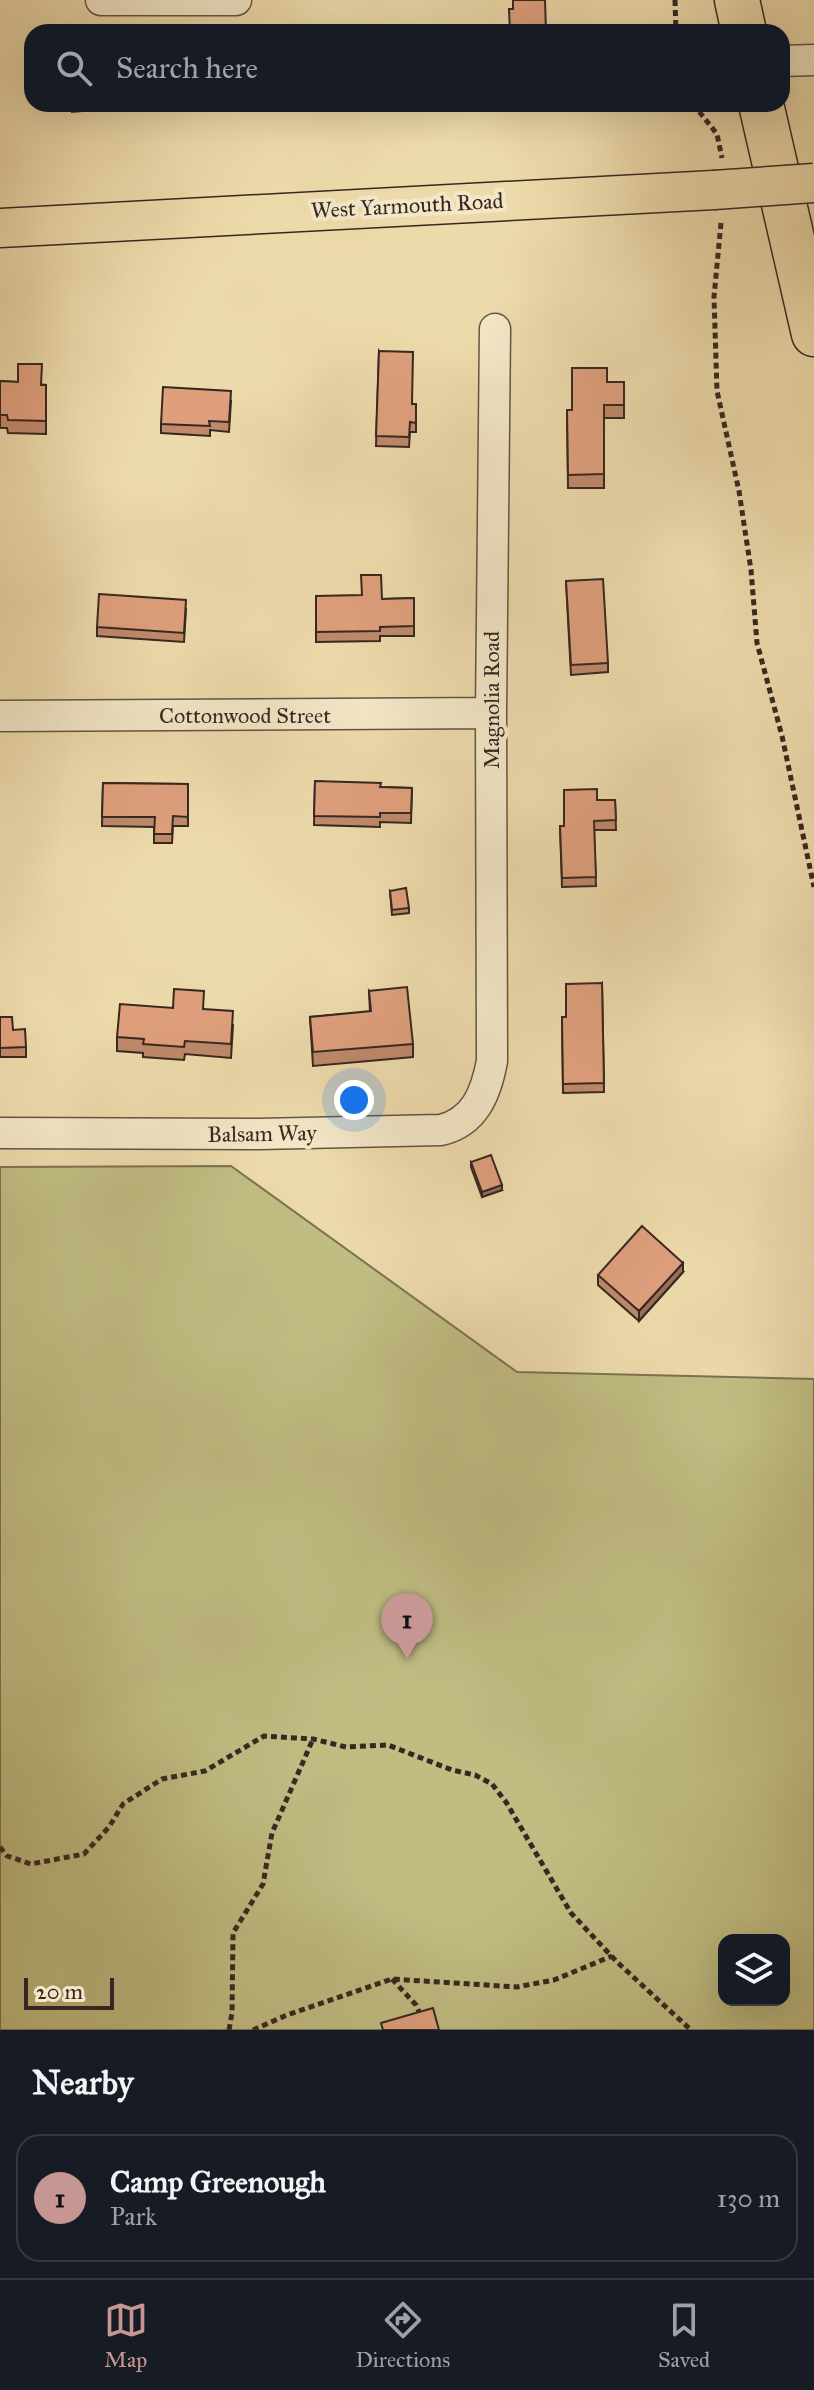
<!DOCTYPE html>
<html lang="en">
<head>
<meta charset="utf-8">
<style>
  body { margin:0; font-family:"IM FELL Great Primer",serif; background:#20242c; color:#f1f3f6 }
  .controls { position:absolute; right:24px; bottom:24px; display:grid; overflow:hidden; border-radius:16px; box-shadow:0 8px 32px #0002 }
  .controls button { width:72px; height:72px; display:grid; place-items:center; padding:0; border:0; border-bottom:2px solid #363941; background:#171b24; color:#f1f3f6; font:40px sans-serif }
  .scale { position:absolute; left:24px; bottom:20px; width:90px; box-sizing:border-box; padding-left:8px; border:4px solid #362821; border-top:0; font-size:22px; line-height:28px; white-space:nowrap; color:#362821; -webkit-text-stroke:6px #f3e7c8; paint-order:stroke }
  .you { position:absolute; left:354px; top:1100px; width:28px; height:28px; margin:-20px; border:6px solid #fff; border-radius:50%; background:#1a73e8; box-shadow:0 0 0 12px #1a73e833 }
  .badge { display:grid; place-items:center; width:52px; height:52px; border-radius:50%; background:#c59692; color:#111; font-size:26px; font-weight:700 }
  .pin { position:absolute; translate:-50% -66px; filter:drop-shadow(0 2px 4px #0008) }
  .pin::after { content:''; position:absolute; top:42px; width:28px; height:24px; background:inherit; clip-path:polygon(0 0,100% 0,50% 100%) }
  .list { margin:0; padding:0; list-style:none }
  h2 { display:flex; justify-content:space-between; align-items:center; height:104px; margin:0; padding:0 32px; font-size:34px }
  h2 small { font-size:26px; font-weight:400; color:#9ea1a6 }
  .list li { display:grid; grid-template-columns:52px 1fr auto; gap:24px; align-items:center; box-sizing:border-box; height:128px; margin:0 16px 16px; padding:0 16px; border:2px solid #363941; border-radius:24px }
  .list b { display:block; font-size:30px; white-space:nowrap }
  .list p { margin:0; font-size:26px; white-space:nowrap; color:#9ea1a6 }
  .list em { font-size:26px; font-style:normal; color:#9ea1a6 }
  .icon { flex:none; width:44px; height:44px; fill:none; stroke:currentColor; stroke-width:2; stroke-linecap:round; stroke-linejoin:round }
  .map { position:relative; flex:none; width:814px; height:2030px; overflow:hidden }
  .search { position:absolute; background:#171b24; box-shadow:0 8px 32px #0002; left:24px; right:24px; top:24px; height:88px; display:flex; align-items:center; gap:20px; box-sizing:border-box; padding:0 28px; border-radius:24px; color:#9ea1a6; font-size:30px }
  .sheet { height:248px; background:#171b24 }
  nav { display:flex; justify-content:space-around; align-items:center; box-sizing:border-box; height:112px; border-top:2px solid #363941; background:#171b24; font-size:22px; color:#9ea1a6 }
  nav a { display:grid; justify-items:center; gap:4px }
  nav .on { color:#c59692 }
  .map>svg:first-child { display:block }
  .green { fill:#c0bd83; stroke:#7b7252; stroke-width:2; fill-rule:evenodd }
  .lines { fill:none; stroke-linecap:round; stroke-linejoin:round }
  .minor-casing { stroke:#645444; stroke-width:33 }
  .major-casing { stroke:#362821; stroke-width:41 }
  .highway-casing { stroke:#362821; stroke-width:47 }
  .path { stroke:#362821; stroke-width:5; stroke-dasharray:6 4; stroke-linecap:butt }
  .minor { stroke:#f3e7c8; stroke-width:30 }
  .major { stroke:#eddaab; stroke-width:38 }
  .highway { stroke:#eddaab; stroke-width:44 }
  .major-bridge-casing { stroke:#362821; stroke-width:41; stroke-linecap:butt }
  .major-bridge { stroke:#eddaab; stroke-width:38 }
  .wall { fill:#c0896c; stroke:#362821; stroke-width:2 }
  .shaded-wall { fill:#9c6f58; stroke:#362821; stroke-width:2 }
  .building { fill:#df9f7d; stroke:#362821; stroke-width:2 }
  .labels { text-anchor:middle; stroke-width:8; stroke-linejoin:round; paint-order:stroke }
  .street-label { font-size:22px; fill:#362821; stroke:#f3e7c8 }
</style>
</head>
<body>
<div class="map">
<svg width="814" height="2030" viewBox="0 0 814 2030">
  <rect width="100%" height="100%" fill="#eddaab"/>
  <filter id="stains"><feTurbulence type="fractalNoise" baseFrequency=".0025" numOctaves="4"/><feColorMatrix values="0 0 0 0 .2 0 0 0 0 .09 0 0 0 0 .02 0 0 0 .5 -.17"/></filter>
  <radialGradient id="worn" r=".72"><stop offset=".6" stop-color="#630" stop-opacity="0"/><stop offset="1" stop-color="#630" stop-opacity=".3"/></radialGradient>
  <!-- green -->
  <path class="green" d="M231 1166 517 1372 814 1379V2030H0V1167ZM724 1940H784V2000H724Z"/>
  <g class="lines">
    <defs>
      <path id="minor" d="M101 0H236
        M782 61 814 60
        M0 716 491 713
        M0 1133 259 1134 441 1130C475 1122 486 1093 492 1061L491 713 495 329"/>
      <path id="major" d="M0 228 714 190"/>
      <path id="highway" d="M737 0 744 32
        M761 104 814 334"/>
    </defs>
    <!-- minor casing -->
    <use href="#minor" class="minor-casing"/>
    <!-- major casing -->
    <use href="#major" class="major-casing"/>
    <!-- highway casing -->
    <use href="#highway" class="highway-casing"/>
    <!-- path -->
    <path class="path" d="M675 0 676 32
      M693 104 717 134 722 158
      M721 223 714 297 717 391 739 491 751 570 757 643 782 736 814 887
      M0 1847 7 1856 31 1864 84 1854 109 1827 123 1804 162 1779 205 1771 264 1736 313 1739 346 1747 388 1745 452 1770 475 1775 492 1784 506 1802 571 1913 617 1962 691 2030
      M392 1979 416 2005 427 2030
      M229 2030 232 2013 233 1933 263 1884 272 1833 313 1739
      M253 2030 287 2015 392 1979 517 1987 554 1980 612 1956"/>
    <!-- minor -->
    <use href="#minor" class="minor"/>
    <!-- major -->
    <use href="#major" class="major"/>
    <!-- highway -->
    <use href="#highway" class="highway"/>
    <defs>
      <path id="major-bridge" d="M714 190 814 183"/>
    </defs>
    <!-- major-bridge casing -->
    <use href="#major-bridge" class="major-bridge-casing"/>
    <!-- major-bridge -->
    <use href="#major-bridge" class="major-bridge"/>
  </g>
  <!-- wall -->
  <path class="wall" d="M71 104H139V106L72 112Z
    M379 351 412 404H416V432H410L409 447 376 446Z
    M0 381 18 382 46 385V434L8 433 7 428H0Z
    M607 382H624V418H604V488H568L567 410H572Z
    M231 401 229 432 210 430V436L161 433V424Z
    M566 581 608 663V672L571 675Z
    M316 596 382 599 414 598V636H380V641L316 642Z
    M186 609 184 642 97 636V627Z
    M315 781 380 787 412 788 411 823 380 822V827L314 825Z
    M103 783 188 784V826H173L172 843H154V827L102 826Z
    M597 800H615L616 830H594L596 886 562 887 560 826H564Z
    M390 891 409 908V913L392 915Z
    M602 983 604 1092 563 1093 562 1017H566Z
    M369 991 413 1044V1057L313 1066 310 1017 370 1012Z
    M173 1008 204 1009 233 1025 231 1058 185 1054 184 1060 143 1057V1053L117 1051V1037Z
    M0 1017 13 1030 26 1047V1057H0Z
    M471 1162 502 1190 482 1197 471 1167Z
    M683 1272 639 1321 598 1285V1275Z"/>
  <!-- shaded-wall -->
  <path class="shaded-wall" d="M502 1185V1190L482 1197V1192Z
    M683 1263V1272L639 1321V1311Z"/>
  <!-- building -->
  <path class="building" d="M513 0H545L546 32H510L509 9H513Z
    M379 351 413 352 412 404H416V423L410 422 409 437 376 436Z
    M18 364H42L41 385H46V421L8 420 7 415H0V381L18 382Z
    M572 368H607V382H624V405H604V474L568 475 567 410H572Z
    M163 387 231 391 229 422 209 421 210 426 161 424Z
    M361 575H381L382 599 414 598V626L380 627V631L316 632V596L362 595Z
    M603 579 608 663 571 665 566 581Z
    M99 594 186 600 184 633 97 627Z
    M315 781 381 783 380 787 412 788 411 813H380V817L314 816Z
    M103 783 188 784V817L173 816 172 834H154L155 817H102Z
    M597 789V800H615L616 820 594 821 596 877 562 878 560 826H564V790Z
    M406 888 409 908 392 910 390 891Z
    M602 983 604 1083 563 1084 562 1017H566V984Z
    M407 987 413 1044 313 1052 310 1017 371 1011 369 991Z
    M174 989 204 991 203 1009 233 1011 231 1044 185 1041 184 1047 143 1044 144 1039 117 1037 120 1004 173 1008Z
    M0 1017H12L13 1030 25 1029 26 1047 0 1048Z
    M491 1155 502 1185 482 1192 471 1162Z
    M642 1226 683 1263 639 1311 598 1275Z
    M433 2008 439 2030H383L381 2023Z"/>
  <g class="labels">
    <!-- street labels -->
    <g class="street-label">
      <text transform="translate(407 205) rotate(-3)" y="8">West Yarmouth Road</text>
      <text transform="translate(491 700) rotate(-90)" y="8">Magnolia Road</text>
      <text x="245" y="723">Cottonwood Street</text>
      <text transform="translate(262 1133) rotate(-1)" y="8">Balsam Way</text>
    </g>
  </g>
  <rect width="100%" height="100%" filter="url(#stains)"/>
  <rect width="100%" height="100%" fill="url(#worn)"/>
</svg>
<div class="controls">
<button><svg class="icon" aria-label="layers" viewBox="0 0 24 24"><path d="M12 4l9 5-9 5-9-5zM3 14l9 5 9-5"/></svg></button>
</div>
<div class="scale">20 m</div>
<div class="you"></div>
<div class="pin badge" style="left:407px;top:1659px">1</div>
<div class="search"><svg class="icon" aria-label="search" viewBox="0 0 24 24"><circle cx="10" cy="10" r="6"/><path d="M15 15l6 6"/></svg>Search here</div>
</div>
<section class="sheet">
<h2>Nearby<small></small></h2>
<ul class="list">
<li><span class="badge">1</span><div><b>Camp Greenough</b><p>Park</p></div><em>130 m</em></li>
</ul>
</section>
<nav>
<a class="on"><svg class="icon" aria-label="map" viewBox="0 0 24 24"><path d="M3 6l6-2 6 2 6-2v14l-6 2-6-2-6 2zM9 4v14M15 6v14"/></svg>Map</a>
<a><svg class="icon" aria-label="directions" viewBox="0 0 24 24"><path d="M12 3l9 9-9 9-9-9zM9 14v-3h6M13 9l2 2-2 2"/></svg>Directions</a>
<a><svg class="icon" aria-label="saved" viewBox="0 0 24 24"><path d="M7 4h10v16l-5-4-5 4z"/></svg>Saved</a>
</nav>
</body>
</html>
